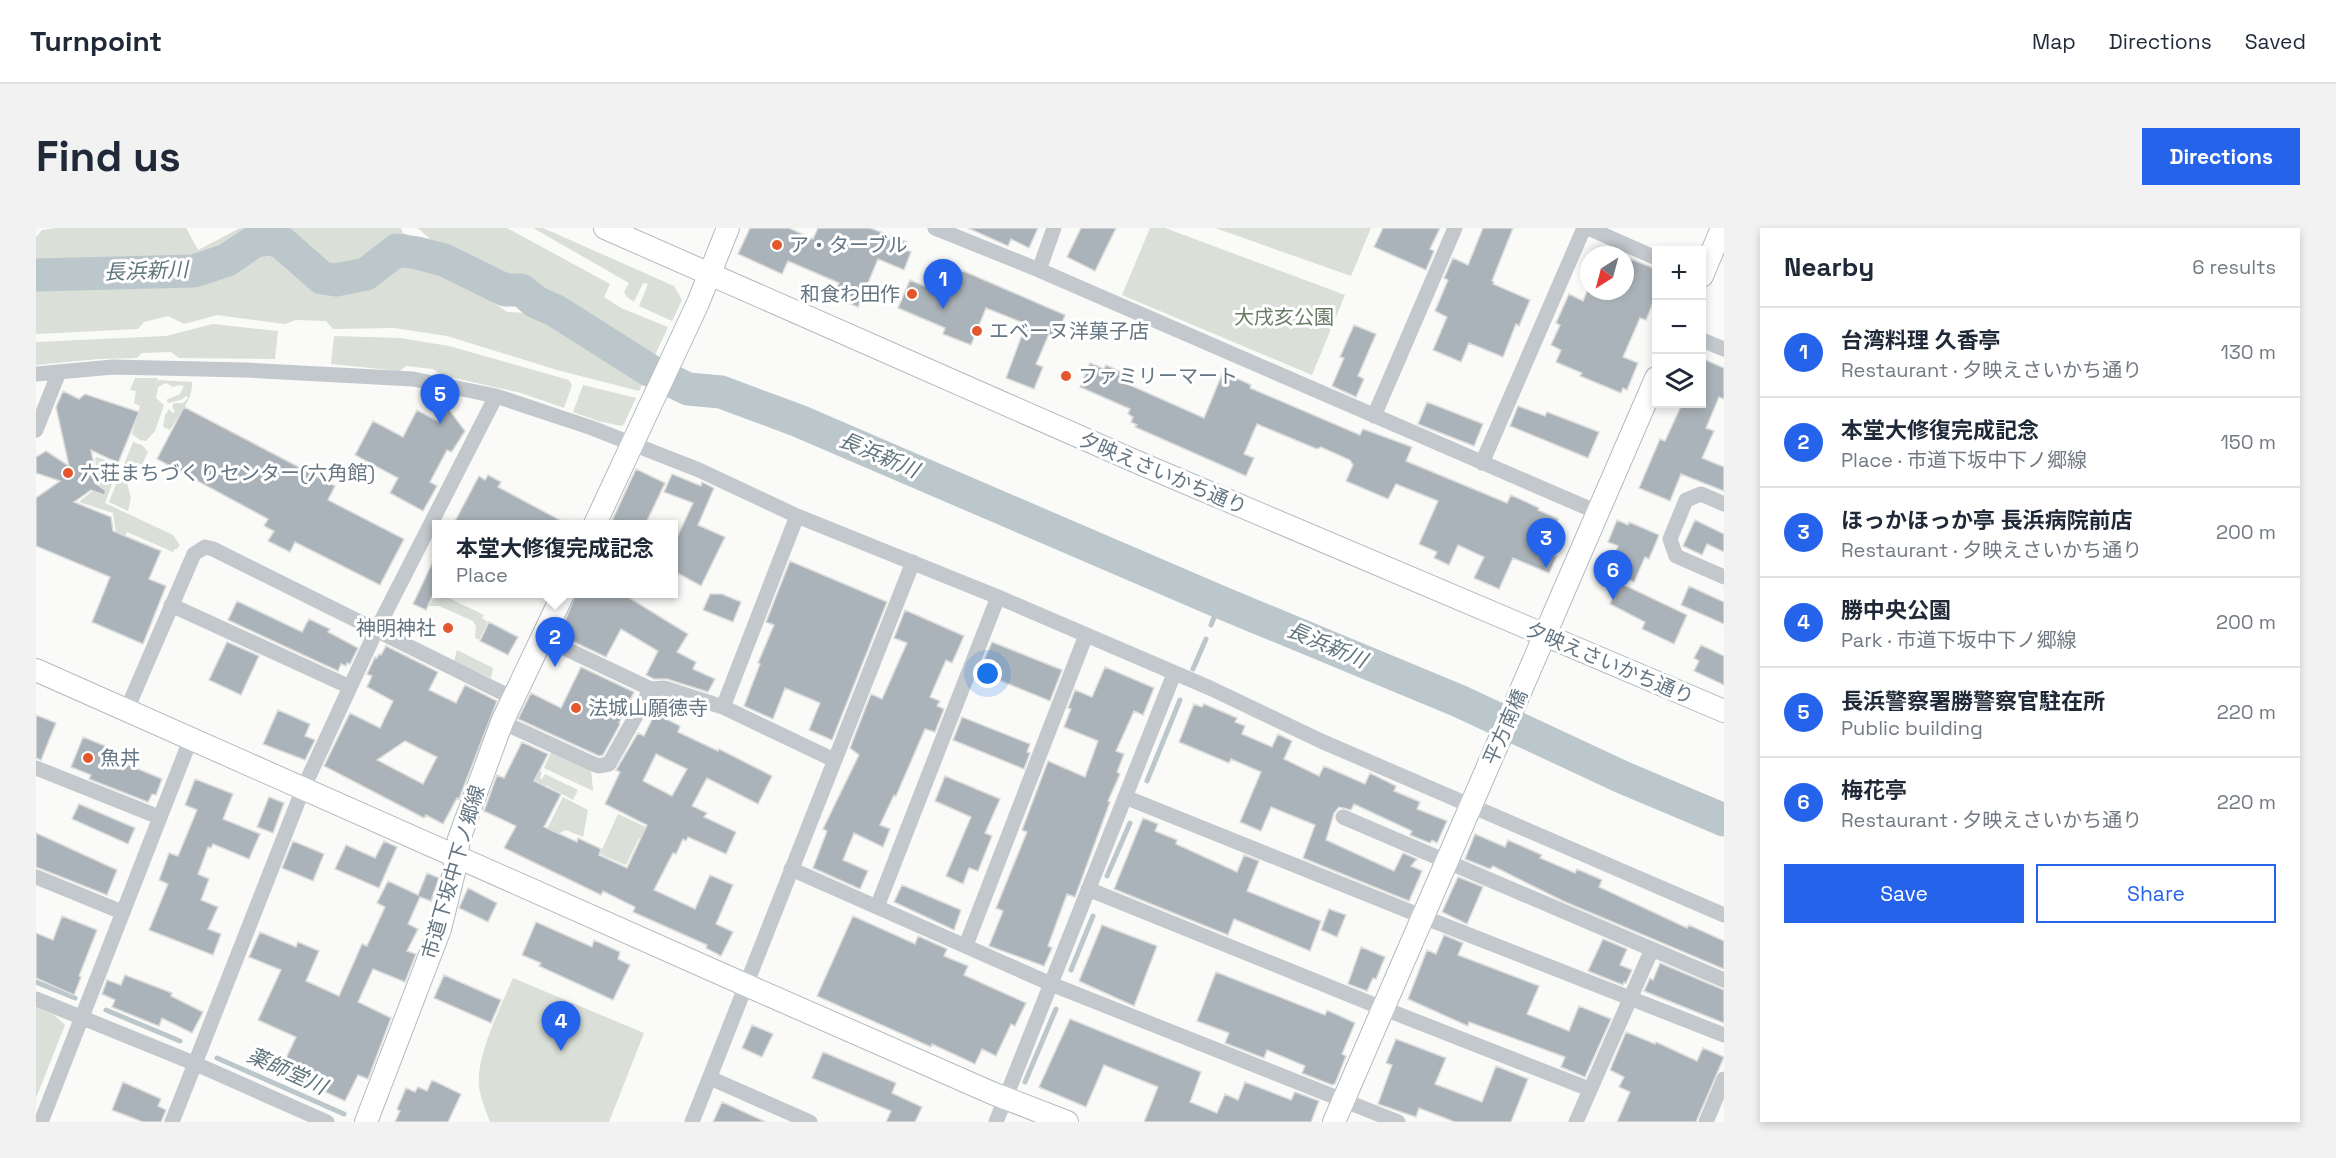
<!DOCTYPE html>
<html lang="en">
<head>
<meta charset="utf-8">
<style>
  body { margin:0; font-family:"Space Grotesk","Noto Sans JP",sans-serif; background:#f2f2f3; color:#1f2937 }
  .controls { position:absolute; right:18px; top:18px; display:grid; overflow:hidden; border-radius:0px; box-shadow:0 3px 9px #0003 }
  .controls button { width:54px; height:54px; display:grid; place-items:center; padding:0; border:0; border-bottom:2px solid #e0e1e3; background:#fff; color:#1f2937; font:30px sans-serif }
  .compass { position:absolute; left:1544px; top:18px; width:54px; height:54px; border-radius:50%; background:#fff; box-shadow:0 3px 9px #0003; rotate:216deg }
  .you { position:absolute; left:952px; top:446px; width:21px; height:21px; margin:-15px; border:4px solid #fff; border-radius:50%; background:#1a73e8; box-shadow:0 0 0 9px #1a73e833 }
  .badge { display:grid; place-items:center; width:39px; height:39px; border-radius:50%; background:#2563eb; color:#fff; font-size:20px; font-weight:700 }
  .pin { position:absolute; translate:-50% -50px; filter:drop-shadow(0 2px 3px #0008) }
  .pin::after { content:''; position:absolute; top:32px; width:21px; height:18px; background:inherit; clip-path:polygon(0 0,100% 0,50% 100%) }
  .popup { position:absolute; left:396px; top:292px; width:246px; height:78px; box-sizing:border-box; display:grid; place-content:center; border-radius:0px; background:#fff; filter:drop-shadow(0 2px 4px #0005); font-size:20px; white-space:nowrap; color:#747a83 }
  .popup b { font-size:22px; color:#1f2937 }
  .popup::after { content:''; position:absolute; left:50%; top:100%; margin-left:-12px; border:12px solid transparent; border-top-color:#fff }
  .list { margin:0; padding:0; list-style:none }
  h2 { display:flex; justify-content:space-between; align-items:center; height:78px; margin:0; padding:0 24px; font-size:26px }
  h2 small { font-size:20px; font-weight:400; color:#747a83 }
  .list li { display:grid; grid-template-columns:39px 1fr auto; gap:18px; align-items:center; box-sizing:border-box; height:90px; padding:0 24px; border-top:2px solid #e0e1e3 }
  .list b { display:block; font-size:22px; white-space:nowrap }
  .list p { margin:0; font-size:20px; white-space:nowrap; color:#747a83 }
  .list em { font-size:20px; font-style:normal; color:#747a83 }
  .actions { display:flex; gap:12px; padding:18px 24px }
  .actions a { flex:1; padding:14px 0; border:2px solid #2563eb; border-radius:0px; text-align:center; font-size:21px; color:#2563eb }
  .actions .main { background:#2563eb; color:#fff }
  .icon { flex:none; width:33px; height:33px; fill:none; stroke:currentColor; stroke-width:2; stroke-linecap:round; stroke-linejoin:round }
  .map { position:relative; flex:none; width:1688px; height:894px; overflow:hidden; border-radius:0px }
  header { display:flex; align-items:center; gap:36px; box-sizing:border-box; height:84px; padding:0 30px; background:#fff; border-bottom:2px solid #e0e1e3 }
  header strong { font-size:28px }
  nav { display:flex; gap:33px; margin-inline-start:auto; font-size:21px }
  .intro { display:flex; align-items:center; justify-content:space-between; box-sizing:border-box; height:144px; padding:0 36px }
  h1 { margin:0; font-size:42px }
  .button { padding:15px 27px; border-radius:0px; background:#2563eb; color:#fff; font-size:21px; font-weight:700 }
  main { display:flex; gap:36px; padding:0 36px }
  aside { flex:1; background:#fff; border-radius:0px; box-shadow:0 3px 9px #0003 }
  .map>svg:first-child { display:block }
  .green { fill:#dadfd7 }
  .lines { fill:none; stroke-linecap:round; stroke-linejoin:round }
  .stream { stroke:#bbc7cb; stroke-width:5 }
  .river { stroke:#bbc7cb; stroke-width:33 }
  .building { fill:#aab3b9; stroke:#dcdcda; stroke-width:1.5; fill-rule:evenodd }
  .secondary-casing { stroke:#b3babf; stroke-width:24 }
  .street { stroke:#c3c8cc; stroke-width:15 }
  .secondary { stroke:#fff; stroke-width:22 }
  .poi-dot { fill:#e4572e; stroke:#fff; stroke-width:2 }
  .labels { text-anchor:middle; stroke-width:6; stroke-linejoin:round; paint-order:stroke }
  .poi-label { font-size:20px; fill:#657683; stroke:#fff; text-anchor:start }
  .park-label { font-size:20px; fill:#687a64; stroke:#fff }
  .street-label { font-size:20px; fill:#657683; stroke:#fff }
  .water-label { font-size:21px; font-style:italic; fill:#60757c; stroke:#fff }
</style>
</head>
<body>
<header>
<strong>Turnpoint</strong>
<nav><a>Map</a><a>Directions</a><a>Saved</a></nav>
</header>
<div class="intro"><h1>Find us</h1><a class="button">Directions</a></div>
<main>
<div class="map">
<svg width="1688" height="894" viewBox="0 0 1688 894">
  <rect width="100%" height="100%" fill="#fafaf8"/>
  <!-- green -->
  <path class="green" d="M20 0H150L162 22 204 0H365L367 5 373 7 394 22 392 26 378 20H358L334 40 323 45 306 47 287 44 278 38 263 19 245 8 238 6 216 9 192 23 157 37 0 43V9L6 2Z
    M382 0H471L574 56 568 69 585 80 632 99 615 136 601 128 559 98 529 85 506 71 502 63 491 54 459 49 415 30Z
    M497 0H507L638 58 646 72 636 93 603 78 612 56 607 55 598 74 591 69 588 64 593 55Z
    M1114 0H1129L1309 67 1276 147 1086 67Z
    M1179 0H1335L1315 48Z
    M228 17C263 19 271 60 299 63L304 55 336 49 360 26 396 32 412 43 427 47 446 61 453 71 471 84 491 85 505 82 551 106 550 120C560 132 595 140 611 147L603 163 521 142 411 108 358 100 297 101 290 93 260 92 249 96 181 87 148 96 132 88 108 94 102 101 0 106V53L120 48 143 49 145 52C161 53 173 44 189 45L213 23Z
    M177 96 242 103 239 131 143 130 135 124 106 125 101 130 63 131 0 137V114L130 108Z
    M298 108 364 110 413 118 533 152 536 157 528 180 485 165 405 147 397 141 370 138 364 143 295 136Z
    M99 150H122L118 161 122 152 156 154C157 172 143 186 134 202L127 199 129 187 133 181 137 185 139 184 136 178 138 175H147L152 170 150 168 147 171 133 175 130 172 144 166 148 158 143 157 137 159 130 155 122 159 120 170 128 177 119 203 110 213 104 212 96 206 104 178 98 175 100 163 94 162Z
    M547 157 600 170 588 196 586 198 562 193 537 184Z
    M97 214 106 217 112 224 104 241 91 255 95 270 92 283 73 274Z
    M61 229 83 237 69 275 137 307 144 317 141 321H139L137 324 91 304 87 314 81 311 77 285 43 274 64 257 59 231Z
    M388 358 448 387 446 390 452 394 443 412 439 410 440 398 437 393 403 378H393L398 368 387 363Z
    M421 422 457 440 455 450 418 433Z
    M516 522 555 541 557 563 508 540Z
    M482 532 506 544 504 550 506 551 509 546 542 562 537 572 510 557 495 588Z
    M527 569 552 582 547 609 530 602 521 606 511 601Z
    M582 586 629 608 624 619 603 610 590 637 564 626Z
    M477 750 608 805 573 894H454C450 883 444 869 443 858 440 827 465 779 477 750Z
    M0 779 18 787 29 797 0 870Z"/>
  <g class="lines">
    <!-- stream -->
    <path class="stream" d="M1175 397 1184 374
      M1157 441 1170 411
      M1111 553 1144 472
      M1071 648 1094 595
      M1035 742 1057 688
      M0 754 39 770
      M70 782 144 813
      M181 830 308 886
      M989 854 1020 781"/>
    <!-- river -->
    <path class="river" d="M0 47 158 43 191 32 219 13 234 11 245 14 286 50 300 52 330 46 361 22 381 25 408 32 469 62H485L500 74 520 83 613 142 652 161 685 164 763 193 1184 374 1423 473 1586 549 1688 592"/>
  </g>
  <!-- building -->
  <path class="building" d="M714 0H753L777 11 782 0H834L871 14 868 21 875 24 868 42 842 31 822 79 797 69 803 55 752 33 746 46 702 26Z
    M932 0H1002L993 20 975 11 972 18Z
    M1045 0H1080L1059 43 1031 29Z
    M1347 0H1404L1394 21 1398 23 1390 42 1338 19Z
    M1447 0H1477L1456 53 1458 54 1457 56 1494 72 1483 98 1480 96 1467 129 1433 115 1425 134 1397 122 1411 89 1399 83 1412 52 1408 50 1417 30 1432 37Z
    M1595 31 1620 41V67L1610 92 1604 90 1587 129 1602 135 1591 162 1587 160 1585 165 1544 148 1546 145 1520 134 1525 122 1515 117 1524 97 1520 95 1533 66 1547 73 1551 63H1589V46Z
    M925 42 1029 87 1023 103 1020 101 1017 108 1013 106 1000 136 1007 139 998 161 970 150 990 96 950 80 935 117 907 106 909 100 862 80 874 52 914 69Z
    M1318 97 1340 106 1322 148 1328 151 1320 169 1296 158 1308 130 1304 129Z
    M1665 130 1688 140V171L1683 169 1670 200 1678 203 1666 230 1688 239V263L1645 246 1634 273 1603 260 1624 211 1629 213 1646 176H1665Z
    M1054 135 1068 141 1070 137 1087 145 1086 149 1100 155 1098 159 1168 190 1187 144 1215 157 1214 160 1324 207 1327 201 1376 219 1370 233 1471 275 1475 267 1503 280 1502 282 1522 291 1509 323 1521 328 1513 345 1477 330 1463 361 1438 350 1448 329 1422 317 1413 337 1398 330 1401 324 1383 316 1402 273 1360 256 1352 271 1310 253 1317 237 1314 232 1285 219 1281 221 1221 196 1208 226 1218 230 1210 248 1099 199 1101 197 1095 194 1097 189 1092 186 1094 181 1044 159Z
    M27 163 43 171 49 166 103 184 82 235 55 222 62 257 70 263 68 267 55 262 38 274 75 289 77 303 125 323 113 351 130 358 107 416 56 394 74 349 0 318V270L24 253 0 245V229L10 223 33 238 20 179Z
    M1391 174 1447 196 1438 218 1382 196Z
    M1482 178 1509 188 1511 184 1563 204 1552 230 1474 198Z
    M148 179 299 258 292 272 368 311 344 357 259 314 254 324 232 313 238 303 228 298 232 291 121 231Z
    M411 179 429 203 417 222 415 224 411 222 394 254 401 258 387 283 354 265 362 250 319 227 337 193 367 209 381 182 403 194Z
    M600 241 629 255 609 297H574Z
    M636 246 665 258 666 254 678 260 662 297 689 309 665 358 638 343V316L657 275 628 264Z
    M452 247 465 254 462 259 533 297H417L443 248 449 252Z
    M1581 292 1592 297 1593 294 1623 307 1613 331 1609 329 1598 354 1572 343 1582 318 1572 314Z
    M1659 292 1688 306V324L1671 316 1666 327 1647 318Z
    M400 327V360L390 382 377 376Z
    M754 333 851 374 796 512 773 502 784 475 749 460 737 491 708 478 724 436 722 435 738 397 730 394Z
    M1584 355 1651 387 1638 416 1606 401 1609 394 1574 376Z
    M1653 358 1688 374V396L1645 377Z
    M540 366H587L652 406 641 424 660 434 657 441 679 451 672 464 631 451H618L610 447 622 423 585 401 570 429 523 407Z
    M674 366H686L705 374 697 394 667 382Z
    M201 373 266 404 273 391 294 401 292 404 322 420 314 436 311 435 310 438 305 436 302 443 192 392Z
    M869 382 928 408 916 435 910 432 894 469 904 473 901 478 908 481 899 504 889 501 860 568 858 567 844 597 854 601 847 619 818 605 807 632 832 643 824 661 777 640 791 603 787 601 823 527 814 520 835 466 846 471 871 415 858 410Z
    M453 394 482 409 472 427 444 413Z
    M191 414 223 428 205 467 173 452Z
    M956 414 1026 442 1014 473 943 444Z
    M1665 417 1688 428V457L1658 443 1663 433 1658 430Z
    M350 418 402 444 393 462 420 475 429 457 461 473 423 571 421 570 407 596 390 587 388 590 288 538 314 485 344 500 357 473 331 459 336 448 331 446 339 429 341 430 343 426 345 427ZM369 513 401 529 387 556 341 532Z
    M545 439 598 464 583 495 584 496 567 527 563 528 482 491 495 465 525 480Z
    M1069 439 1118 460 1107 487 1098 483 1080 523 1088 526 1081 544 1084 546 1072 573 1074 574 1039 669 1031 666 1012 718 1016 720 1008 738 953 718 967 683 960 680 991 604 986 602 1012 533 1049 549 1062 513 1028 499 1035 481 1032 480 1039 462 1056 469Z
    M1158 476 1166 479 1168 476 1201 490 1199 494 1209 498 1206 506 1236 519 1242 506 1256 513 1248 531 1283 548 1288 538 1329 556 1334 545 1360 558 1358 563 1384 574 1381 581 1411 593 1401 615 1396 612 1394 615 1374 607 1376 603 1318 576 1315 582 1303 579 1298 585 1290 612 1358 643 1367 625 1381 631 1375 638 1386 643 1373 673 1267 630 1279 597 1235 579 1225 603 1204 594 1225 544 1195 531 1193 535 1143 514Z
    M242 482 274 496 269 508 279 512 269 532 227 516Z
    M619 485 644 498 642 504 682 523 683 521 736 548 722 576 671 550 656 578 671 585 668 589 700 604 690 626 652 609 650 613 647 611 640 626 637 625 618 662 659 681 674 647 697 657 680 696 697 704 685 728 670 720 671 717 597 684 599 679 567 663 565 667 468 620 480 598 448 583 461 547 468 550 486 514 512 526 498 553 525 566 508 599 541 614 542 610 565 621 563 627 591 640 611 597 569 576 584 544 580 542 602 505 608 508ZM620 526 651 541 636 568 607 553Z
    M0 487 20 495 5 532 0 530Z
    M926 489 994 516 991 524 994 525 988 541 917 512Z
    M47 509 74 520 71 528 126 551 120 567 116 566 112 574 53 551 55 547 35 539Z
    M909 548 964 571 949 605 956 608 942 643 933 640 927 656 910 648 935 589 899 573Z
    M159 551 197 566 187 591 224 606 213 631 177 616 175 620 172 619 162 646 173 651 165 672 182 679 172 701 185 706 177 727 113 702 132 656 123 652 133 625 142 628 161 582 149 577Z
    M233 569 248 575 237 605 221 599Z
    M43 576 99 600 92 616 36 591Z
    M1107 590 1122 596 1119 603 1141 612 1140 616 1201 644 1208 627 1223 633 1211 663 1285 693 1274 723 1198 691 1192 707 1078 661Z
    M0 605 81 642 71 667 0 639Z
    M1439 606 1469 619 1472 612 1506 627 1504 630 1539 645 1541 641 1566 652 1563 659 1651 700 1653 697 1688 713V741L1527 673 1457 638 1454 641 1429 631Z
    M257 613 288 626 277 653 246 640Z
    M348 613 361 619 343 660 299 641 310 617 339 630Z
    M391 645 403 650 395 673 384 669 372 696 382 701 371 723 380 726 369 754 337 741 322 774 355 790 332 851 322 847 309 873 244 843 260 809 222 792 245 742 213 729 224 704 260 719 262 714 283 723 270 753 303 768 326 716 331 718 349 679 341 675 352 653 382 667Z
    M1422 649 1447 659 1431 696 1406 684Z
    M866 657 925 682 918 702 858 674Z
    M432 660 461 675 452 694 423 680Z
    M1293 681 1310 687 1301 709 1285 702Z
    M26 688 61 702 43 748 45 749 38 767 0 750V705L17 712Z
    M817 688 879 716 882 708 911 721 908 728 932 738 928 747 990 775 979 798 975 796 960 828 946 821 939 836 896 816 895 819 781 768Z
    M500 694 556 719 558 712 584 724 582 731 594 737 577 772 503 738 505 735 486 727Z
    M1066 697 1121 718 1098 778 1043 753Z
    M1408 707 1427 715 1422 727 1503 758 1491 786 1533 803 1543 778 1575 791 1549 849 1525 839 1529 829 1433 794 1432 798 1372 771 1391 722 1400 726Z
    M1567 711 1591 721 1584 737 1596 742 1590 755 1588 754 1587 757 1552 743Z
    M1325 719 1349 729 1340 751 1337 750 1331 763 1312 756Z
    M1624 735 1688 762V795L1608 763 1614 750 1617 752Z
    M1180 744 1289 787 1291 782 1319 795 1306 826 1310 828 1299 856 1296 857 1266 845 1269 838 1231 822 1228 830 1189 815 1193 805 1161 793Z
    M89 747 136 765 135 768 167 784 156 805 126 790 123 798 76 779 79 772 66 766 71 752 85 757Z
    M408 747 465 772 455 795 398 770Z
    M1034 791 1165 844 1154 874 1181 885 1189 866 1202 872 1209 854 1255 872 1259 864 1283 873 1275 894H1108L1122 859 1068 837 1050 879 1003 859Z
    M716 797 737 806 726 829 706 820Z
    M1590 804 1619 816 1620 814 1661 833 1667 820 1688 829 1660 894H1581L1594 864 1583 859 1588 849 1574 842Z
    M1360 811 1410 830 1399 856 1446 874 1460 838 1492 851 1475 894H1419L1383 880 1380 889 1342 876 1356 837 1350 835Z
    M787 824 860 855 856 865 886 879 879 894H850L855 883 776 850Z
    M396 852 425 866 412 894H359L364 883 361 881 370 860 379 864 382 859 391 863Z
    M87 854 125 871 122 878 130 882 125 894H107L76 882Z
    M686 874 730 894H677Z"/>
  <g class="lines">
    <defs>
      <path id="secondary" d="M569 0 1101 234 1688 483
        M1666 48 1686 0
        M559 296 662 75 692 0
        M0 442 710 757 956 865 1031 894
        M330 894 404 701 418 644 423 611 466 494 527 366
        M1298 894 1620 150"/>
    </defs>
    <!-- secondary casing -->
    <use href="#secondary" class="secondary-casing"/>
    <!-- street -->
    <path class="street" d="M899 0 1003 42 1563 285
      M1552 0 1620 30
      M1003 42 1018 0
      M1666 112 1688 121
      M0 146 77 139 209 142 377 151 460 168 556 200 663 242 761 288 962 369 1174 460 1285 513 1688 687
      M1338 188 1419 0
      M0 202 23 144
      M1446 235 1548 0
      M1688 276 1665 266 1650 272 1634 311 1640 328 1688 349
      M135 377 314 459
      M507 410 615 461
      M687 479 798 532
      M91 481 158 326 169 319 177 321 477 470
      M466 494 562 538 573 536 615 461 628 460 687 479 761 288
      M0 540 123 589
      M1089 569 1400 694 1688 807
      M1307 589 1688 752
      M755 641 1015 756 1362 894
      M0 649 86 684
      M1052 661 1336 776 1553 861
      M841 679 962 369
      M930 717 1050 407
      M0 771 160 836 291 894
      M674 850 774 894
      M5 894 155 510
      M136 894 267 561 340 403 460 168
      M656 894 877 334
      M960 894 1138 446
      M1540 894 1616 721
      M1670 894 1688 851"/>
    <!-- secondary -->
    <use href="#secondary" class="secondary"/>
  </g>
  <!-- markers -->
  <g class="poi-dot">
    <circle cx="741" cy="17" r="6"/>
    <circle cx="876" cy="66" r="6"/>
    <circle cx="941" cy="103" r="6"/>
    <circle cx="1030" cy="148" r="6"/>
    <circle cx="32" cy="245" r="6"/>
    <circle cx="412" cy="400" r="6"/>
    <circle cx="540" cy="480" r="6"/>
    <circle cx="52" cy="530" r="6"/>
  </g>
  <g class="labels">
    <!-- poi labels -->
    <g class="poi-label">
      <text x="753" y="24">ア・ターブル</text>
      <text x="864" y="73" text-anchor="end">和食わ田作</text>
      <text x="953" y="110">エベーヌ洋菓子店</text>
      <text x="1042" y="155">ファミリーマート</text>
      <text x="44" y="252">六荘まちづくりセンター(六角館)</text>
      <text x="400" y="407" text-anchor="end">神明神社</text>
      <text x="552" y="487">法城山願徳寺</text>
      <text x="64" y="537">魚丼</text>
    </g>
    <!-- park labels -->
    <g class="park-label">
      <text x="1248" y="96">大戌亥公園</text>
    </g>
    <!-- street labels -->
    <g class="street-label">
      <text transform="translate(1127 245) rotate(23)" y="7">夕映えさいかち通り</text>
      <text transform="translate(1574 435) rotate(23)" y="7">夕映えさいかち通り</text>
      <text transform="translate(1469 499) rotate(-66)" y="7">平方南橋</text>
      <text transform="translate(417 644) rotate(-74)" y="7">市道下坂中下ノ郷線</text>
    </g>
    <!-- water labels -->
    <g class="water-label">
      <text transform="translate(110 43) rotate(-2)" y="7">長浜新川</text>
      <text transform="translate(843 227) rotate(23)" y="7">長浜新川</text>
      <text transform="translate(1291 417) rotate(23)" y="7">長浜新川</text>
      <text transform="translate(251 843) rotate(24)" y="7">薬師堂川</text>
    </g>
  </g>
</svg>
<div class="controls">
<button>+</button>
<button>−</button>
<button><svg class="icon" aria-label="layers" viewBox="0 0 24 24"><path d="M12 4l9 5-9 5-9-5zM3 14l9 5 9-5"/></svg></button>
</div>
<svg class="compass" viewBox="-18 -18 36 36"><path d="M0-13l5 13h-10z" fill="#e53935"/><path d="M0 13l5-13h-10z" fill="#747a83"/></svg>
<div class="you"></div>
<div class="pin badge" style="left:907px;top:81px">1</div>
<div class="pin badge" style="left:519px;top:439px">2</div>
<div class="popup"><b>本堂大修復完成記念</b>Place</div>
<div class="pin badge" style="left:1510px;top:340px">3</div>
<div class="pin badge" style="left:525px;top:823px">4</div>
<div class="pin badge" style="left:404px;top:196px">5</div>
<div class="pin badge" style="left:1577px;top:372px">6</div>
</div>
<aside>
<h2>Nearby<small>6 results</small></h2>
<ul class="list">
<li><span class="badge">1</span><div><b>台湾料理 久香亭</b><p>Restaurant · 夕映えさいかち通り</p></div><em>130 m</em></li>
<li><span class="badge">2</span><div><b>本堂大修復完成記念</b><p>Place · 市道下坂中下ノ郷線</p></div><em>150 m</em></li>
<li><span class="badge">3</span><div><b>ほっかほっか亭 長浜病院前店</b><p>Restaurant · 夕映えさいかち通り</p></div><em>200 m</em></li>
<li><span class="badge">4</span><div><b>勝中央公園</b><p>Park · 市道下坂中下ノ郷線</p></div><em>200 m</em></li>
<li><span class="badge">5</span><div><b>長浜警察署勝警察官駐在所</b><p>Public building</p></div><em>220 m</em></li>
<li><span class="badge">6</span><div><b>梅花亭</b><p>Restaurant · 夕映えさいかち通り</p></div><em>220 m</em></li>
</ul>
<div class="actions"><a class="main">Save</a><a>Share</a></div>
</aside>
</main>
</body>
</html>
